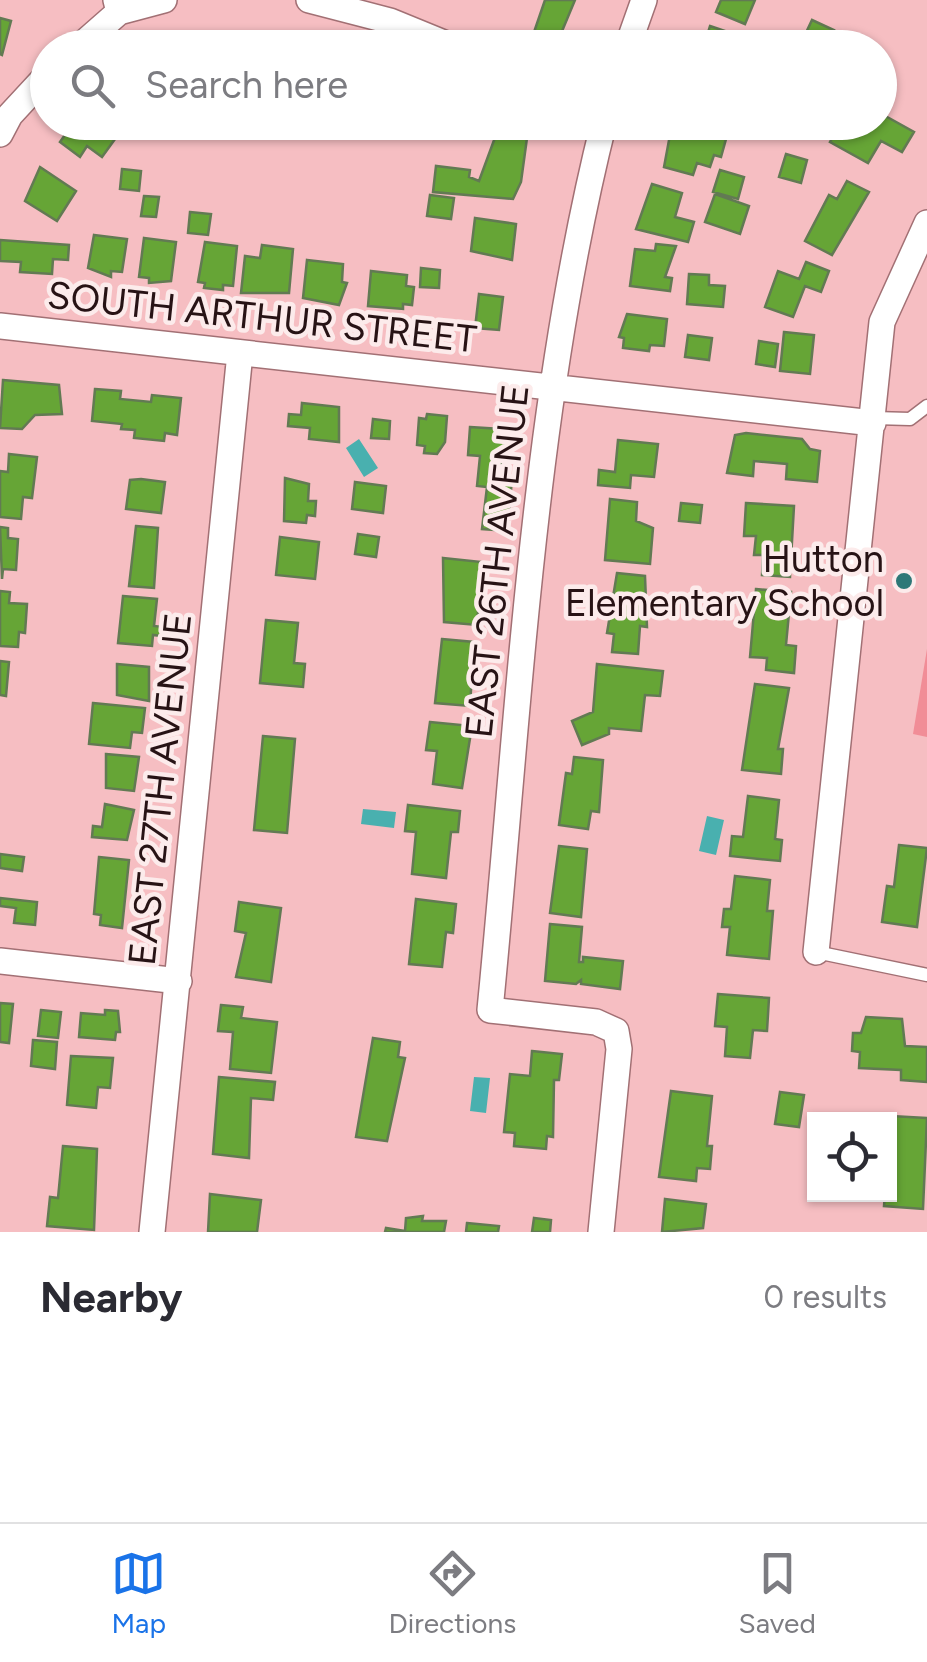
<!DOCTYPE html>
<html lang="en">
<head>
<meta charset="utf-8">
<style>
  body { margin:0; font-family:Figtree,sans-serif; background:#f2f2f3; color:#2b2b33 }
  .controls { position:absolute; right:30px; bottom:30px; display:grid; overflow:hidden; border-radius:0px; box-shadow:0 2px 8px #0004 }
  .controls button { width:90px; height:90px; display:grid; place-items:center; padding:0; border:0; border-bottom:2px solid #e1e1e2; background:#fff; color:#2b2b33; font:50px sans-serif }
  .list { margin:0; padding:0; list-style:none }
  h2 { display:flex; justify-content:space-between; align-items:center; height:130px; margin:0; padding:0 40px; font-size:42px }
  h2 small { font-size:32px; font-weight:400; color:#7c7c81 }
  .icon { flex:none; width:55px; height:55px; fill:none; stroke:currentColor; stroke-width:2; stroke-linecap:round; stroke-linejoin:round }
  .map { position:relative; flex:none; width:927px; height:1232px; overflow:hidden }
  .search { position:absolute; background:#fff; box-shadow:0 2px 8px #0004; left:30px; right:30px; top:30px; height:110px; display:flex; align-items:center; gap:25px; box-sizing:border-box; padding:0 35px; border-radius:55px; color:#7c7c81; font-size:38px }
  .sheet { height:290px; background:#fff }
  nav { display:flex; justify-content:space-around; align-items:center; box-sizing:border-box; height:140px; border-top:2px solid #e1e1e2; background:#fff; font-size:28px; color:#7c7c81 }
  nav a { display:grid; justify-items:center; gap:5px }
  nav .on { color:#1a73e8 }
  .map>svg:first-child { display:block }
  .green { fill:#f18d97 }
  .water { fill:#49b0af }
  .building { fill:#66a536; stroke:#627a53; stroke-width:2.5 }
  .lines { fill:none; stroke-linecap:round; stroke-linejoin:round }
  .lane-casing { stroke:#a27074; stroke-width:15 }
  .street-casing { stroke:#a27074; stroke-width:28 }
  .lane { stroke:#fff; stroke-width:12 }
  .street { stroke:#fff; stroke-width:25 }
  .poi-dot { fill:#2e7877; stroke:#fcebeb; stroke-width:4 }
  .labels { text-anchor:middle; stroke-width:9; stroke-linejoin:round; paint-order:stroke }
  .street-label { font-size:38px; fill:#271315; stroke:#fcebeb }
  .poi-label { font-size:38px; fill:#271315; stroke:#fcebeb; text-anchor:end }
</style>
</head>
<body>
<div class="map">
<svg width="927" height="1232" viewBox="0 0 927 1232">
  <rect width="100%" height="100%" fill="#f6bec2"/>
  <!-- green -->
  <path class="green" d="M927 649V737L913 734Z"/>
  <!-- water -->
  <path class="water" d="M359 439 378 468 364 477 346 448Z
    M363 809 396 812 394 828 361 824Z
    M707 816 724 820 716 855 699 851Z
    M474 1077 490 1078 486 1113 470 1111Z"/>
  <!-- building -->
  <path class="building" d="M545 0H575L555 48 531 41Z
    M721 0H755L745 24 716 12Z
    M0 18 11 21 2 55 0 54Z
    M812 20 834 30 825 48 803 39Z
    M710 26 737 35 733 48H695L700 36 706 39Z
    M880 113 914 132 902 152 881 141 868 163 830 142 841 122H880Z
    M74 122H114L106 133 115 139 102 157 87 146 80 157 60 142Z
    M357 122H376L371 136 355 130Z
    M748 122H771L768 138 746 133Z
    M500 124 525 128 527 138 521 182 513 199 433 192 436 166 470 170 469 177 479 181Z
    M672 124 726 139 721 157 714 155 710 167 697 163 693 175 664 167Z
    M786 154 807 160 801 183 779 177Z
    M40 167 76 191 57 221 25 201Z
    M122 169 141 171 139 191 120 189Z
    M720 170 744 177 738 199 713 192Z
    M847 181 869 192 832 255 805 241 829 195 837 199Z
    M652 184 682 193 675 217 694 222 688 242 636 229Z
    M715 194 749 206 740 234 705 222Z
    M430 195 454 198 451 219 427 216Z
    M144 196 159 197 156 217 141 216Z
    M190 212 211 214 208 235 188 233Z
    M475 218 516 224 512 260 471 251Z
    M94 235 127 239 122 272 111 271V277L88 268Z
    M144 238 176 242 171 281 149 283V278L139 277Z
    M0 240 69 245 68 260 53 259 52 274 20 272 21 262 0 261Z
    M205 242 237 246 233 286 223 285V290L204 288 205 283 198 282Z
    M656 244 676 246 665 277 672 278 670 291 630 286 635 249 655 251Z
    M262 245 293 249 289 293H241L245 256 260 258Z
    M307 260 343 264 342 282 347 283 339 305 303 298Z
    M806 262 829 271 821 292 805 286 793 317 765 307 778 271 799 279Z
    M421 268 440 270 439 288 420 287Z
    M371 271 407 275 406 286 414 287 412 305 403 304V309L368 306Z
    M689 274 709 275V285L725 286 723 307 687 304Z
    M479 294 503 297 499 330 475 328Z
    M627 314 667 319 664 346 650 345 649 351 623 348 624 338 619 337Z
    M784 332 814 335 810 374 780 371Z
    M688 335 712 338 709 360 685 357Z
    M759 341 778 344 775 367 756 364Z
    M3 380 59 385 62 414 35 415 22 429 0 428Z
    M95 389 121 391 120 399 151 402 152 395 181 398 177 435 165 433 164 441 134 438 135 430 121 429 122 424 92 421Z
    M302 403 339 407V442L309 439 310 428 288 426 289 414 301 415Z
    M427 414 447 416 445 442 437 454 424 453 425 446 417 445 419 418 426 419Z
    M373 419 390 421 389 439 371 438Z
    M470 427 501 429 500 438H506L499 476 512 477 508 531 482 529 487 487 477 486 480 456 468 455Z
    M746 433 802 439 810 449 820 451 817 482 786 479 787 464 754 461 753 476 727 473 735 435Z
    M618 440 658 444 654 477 631 475 630 488 598 485 599 470 615 472Z
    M9 454 37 457 32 498 23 497 21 519 0 517V471L8 472Z
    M285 478 309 484 308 501H316L315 516 307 515 306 523 284 521Z
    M141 479 165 482 161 513 126 509 130 480Z
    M355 482 386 486 383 513 352 509Z
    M610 499 637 502 636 521 653 528 650 564 605 560Z
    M681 503 702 505 700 523 679 521Z
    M746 503 794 506 790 577 762 575 763 555H754L756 536H744Z
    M136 526 158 528 154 588 129 586Z
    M0 527 8 528V538L18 539 16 570 3 569 2 579Z
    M358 534 379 537 376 557 355 554Z
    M280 537 319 542 315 579 276 575Z
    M443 558 482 562 477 625 444 622Z
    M617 573 645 576 647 627 640 626 638 654 612 652 614 634 607 633Z
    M756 589 791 592 786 645 796 646 794 673 766 670 767 658 750 657Z
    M0 591 10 592 9 603 27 604 25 633 19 632 18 647 0 646Z
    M123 596 157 599 154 626 163 627 162 636 153 635 152 646 118 643Z
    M266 620 298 623 294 663 305 664 303 687 260 683Z
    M442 639 474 642 470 706 435 703Z
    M0 661 9 662 6 696 0 695Z
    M117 664 149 667V701L117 695Z
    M597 664 663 671 660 696 645 695 641 731 609 728V734L582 745 572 721 593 712Z
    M755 684 789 688 778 749H783L781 774 742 770Z
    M93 703 145 708 142 733 132 732 130 748 89 744Z
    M430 722 472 726 462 788 433 784 437 751 426 750Z
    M263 736 295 739 287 833 254 830Z
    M106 754 139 757 134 791 106 788Z
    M574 757 603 760 599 812 591 811 588 829 559 825 566 773 572 774Z
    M748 796 779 800 775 839 782 840 780 861 730 856 732 836 743 837Z
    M105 804 134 810 127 840 92 837 93 826 102 827Z
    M408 805 460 811 458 832H451L446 878 412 874 416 832 405 831Z
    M899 845 927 848 917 927 882 922 887 886 894 887Z
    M559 846 587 849 581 917 550 913Z
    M0 854 24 857 22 871 0 868Z
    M99 857 129 860 122 928 100 925 101 915 94 914Z
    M735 876 770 880 767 911H773L769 959 727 955 730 927H722L724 909H731Z
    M0 898 37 902 35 925 14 923 16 908 0 906Z
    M416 899 456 904 453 933 446 932 442 967 409 964Z
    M239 902 281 908 271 982 236 977 246 933 235 931Z
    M550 924 582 927 579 962H583V957L623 961 620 989 581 984V980L576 984 545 981Z
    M718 994 769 998 767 1031 753 1030 750 1058 725 1056 727 1027 715 1026Z
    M0 1003 13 1004 9 1043 0 1042Z
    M221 1005 243 1007 241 1018 277 1022 271 1073 230 1069 233 1032 218 1031Z
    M41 1010 61 1012 58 1038 38 1036Z
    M105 1010 118 1011 120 1032H116L115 1040 79 1037 81 1013 105 1015Z
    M866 1017 902 1019 905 1046 927 1047V1082L901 1080V1070L859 1068 860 1052 852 1051 853 1033H861Z
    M373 1038 400 1042 398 1057 405 1058 387 1141 356 1137Z
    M33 1040 57 1042 55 1069 31 1066Z
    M532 1051 562 1054 559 1080H554L553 1137 547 1136 546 1149 514 1146 515 1133 504 1132 510 1074 530 1076Z
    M71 1056 113 1058 110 1088 98 1087 96 1108 67 1105Z
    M219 1077 275 1082 273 1100 251 1098 249 1158 213 1154Z
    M671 1091 712 1096 707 1146H712L710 1169 697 1168 696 1181 659 1177Z
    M780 1092 804 1095 799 1127 775 1124Z
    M891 1116 927 1118 923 1209 884 1206 885 1194H890Z
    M63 1146 97 1149 94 1230 47 1226 50 1197 58 1198Z
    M210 1194 261 1200 257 1232H208Z
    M665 1199 706 1204 703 1228 662 1232Z
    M423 1216 422 1221H446L444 1232H385L386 1228 405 1231 406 1218Z
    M534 1218 551 1220 550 1232H532Z
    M467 1223 499 1226 498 1232H466Z"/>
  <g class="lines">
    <defs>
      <path id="lane" d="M874 418 910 419 927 406
        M816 952 927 975"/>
      <path id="street" d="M309 0 390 21 456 48
        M119 12 164 0
        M78 48 119 12 116 0
        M627 48 644 0
        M0 134 10 115 48 74
        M0 326 873 423
        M816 952 882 322 927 223
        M0 961 179 981
        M152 1232 240 353
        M601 1232 619 1049 616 1031 596 1022 490 1010C519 716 532 409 604 122"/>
    </defs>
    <!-- lane casing -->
    <use href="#lane" class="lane-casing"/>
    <!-- street casing -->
    <use href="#street" class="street-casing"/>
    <!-- lane -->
    <use href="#lane" class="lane"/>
    <!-- street -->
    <use href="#street" class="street"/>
  </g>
  <!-- markers -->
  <circle class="poi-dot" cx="904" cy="581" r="10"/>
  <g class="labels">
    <!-- street labels -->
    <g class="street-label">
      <text transform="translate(262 317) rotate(6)" y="13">SOUTH ARTHUR STREET</text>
      <text transform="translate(497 561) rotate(-84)" y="13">EAST 26TH AVENUE</text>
      <text transform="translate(160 789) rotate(-84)" y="13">EAST 27TH AVENUE</text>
    </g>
    <!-- poi labels -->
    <g class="poi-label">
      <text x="884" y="572">Hutton<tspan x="884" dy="44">Elementary School</tspan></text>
    </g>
  </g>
</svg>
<div class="controls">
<button><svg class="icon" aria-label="locate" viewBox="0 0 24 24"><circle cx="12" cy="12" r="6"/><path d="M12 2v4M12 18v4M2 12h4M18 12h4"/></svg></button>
</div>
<div class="search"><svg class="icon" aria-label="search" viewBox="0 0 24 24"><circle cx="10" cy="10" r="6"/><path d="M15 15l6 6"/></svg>Search here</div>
</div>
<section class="sheet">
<h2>Nearby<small>0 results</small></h2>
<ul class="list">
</ul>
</section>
<nav>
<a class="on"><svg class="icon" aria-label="map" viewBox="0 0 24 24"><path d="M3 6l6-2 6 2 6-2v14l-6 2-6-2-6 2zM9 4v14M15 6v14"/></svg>Map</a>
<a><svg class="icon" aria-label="directions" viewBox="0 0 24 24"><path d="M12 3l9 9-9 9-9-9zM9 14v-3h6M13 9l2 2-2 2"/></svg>Directions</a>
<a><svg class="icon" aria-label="saved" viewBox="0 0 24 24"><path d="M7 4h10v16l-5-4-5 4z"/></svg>Saved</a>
</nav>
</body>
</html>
